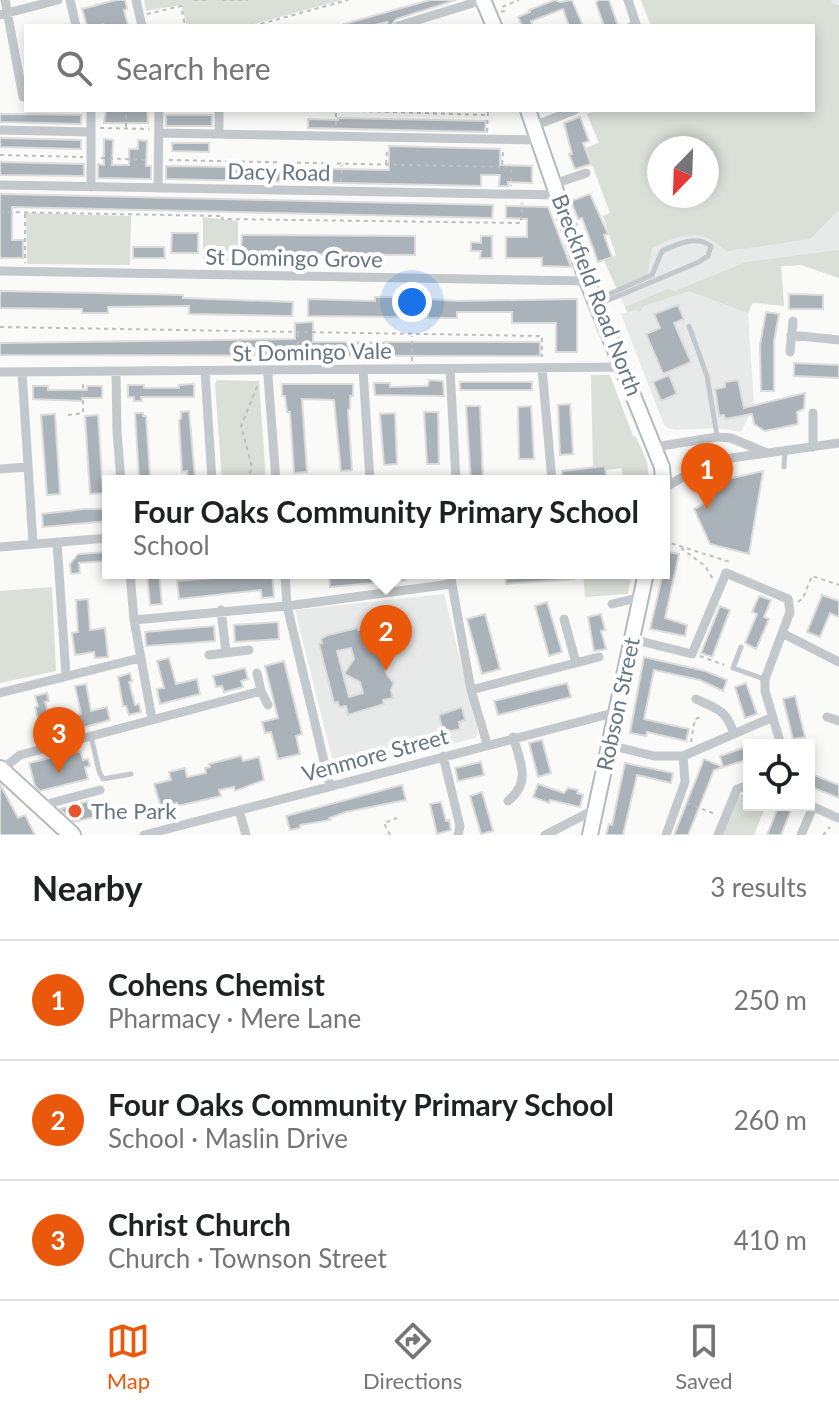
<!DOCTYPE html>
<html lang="en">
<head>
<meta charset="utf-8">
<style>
  body { margin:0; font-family:Lato,sans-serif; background:#f2f2f2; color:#202124 }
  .controls { position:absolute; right:24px; bottom:24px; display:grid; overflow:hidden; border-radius:0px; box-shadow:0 4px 12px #0003 }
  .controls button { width:72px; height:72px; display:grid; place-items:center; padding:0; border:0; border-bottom:2px solid #e0e0e0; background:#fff; color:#202124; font:40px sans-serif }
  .compass { position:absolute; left:647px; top:136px; width:72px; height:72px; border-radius:50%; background:#fff; box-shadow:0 4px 12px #0003; rotate:203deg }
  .you { position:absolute; left:412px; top:302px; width:28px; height:28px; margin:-20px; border:6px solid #fff; border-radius:50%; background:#1a73e8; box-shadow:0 0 0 12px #1a73e833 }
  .badge { display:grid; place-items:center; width:52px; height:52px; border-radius:50%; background:#ea580c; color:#fff; font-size:26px; font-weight:700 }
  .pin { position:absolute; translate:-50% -66px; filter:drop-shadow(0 2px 4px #0008) }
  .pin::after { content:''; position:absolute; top:42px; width:28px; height:24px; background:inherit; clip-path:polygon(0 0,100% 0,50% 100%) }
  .popup { position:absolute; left:102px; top:475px; width:568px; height:104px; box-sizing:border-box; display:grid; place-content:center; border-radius:0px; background:#fff; filter:drop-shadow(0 2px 6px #0005); font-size:26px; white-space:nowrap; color:#757577 }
  .popup b { font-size:30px; color:#202124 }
  .popup::after { content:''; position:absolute; left:50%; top:100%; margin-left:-16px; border:16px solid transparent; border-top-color:#fff }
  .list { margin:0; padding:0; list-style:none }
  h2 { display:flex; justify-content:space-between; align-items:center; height:104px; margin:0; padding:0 32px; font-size:34px }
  h2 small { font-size:26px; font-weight:400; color:#757577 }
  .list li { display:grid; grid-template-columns:52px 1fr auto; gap:24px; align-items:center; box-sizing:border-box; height:120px; padding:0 32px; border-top:2px solid #e0e0e0 }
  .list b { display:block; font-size:30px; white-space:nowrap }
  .list p { margin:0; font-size:26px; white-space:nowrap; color:#757577 }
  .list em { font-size:26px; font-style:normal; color:#757577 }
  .icon { flex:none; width:44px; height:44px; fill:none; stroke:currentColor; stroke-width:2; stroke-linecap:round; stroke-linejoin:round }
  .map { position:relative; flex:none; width:839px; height:835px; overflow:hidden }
  .search { position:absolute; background:#fff; box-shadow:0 4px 12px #0003; left:24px; right:24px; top:24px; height:88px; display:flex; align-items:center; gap:20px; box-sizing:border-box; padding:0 28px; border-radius:0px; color:#757577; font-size:30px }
  .sheet { height:464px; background:#fff }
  nav { display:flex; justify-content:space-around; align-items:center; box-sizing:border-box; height:112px; border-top:2px solid #e0e0e0; background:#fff; font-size:22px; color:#757577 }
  nav a { display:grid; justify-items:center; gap:4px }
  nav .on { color:#ea580c }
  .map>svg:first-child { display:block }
  .built { fill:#e8e9e9; fill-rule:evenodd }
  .green { fill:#dadfd7; fill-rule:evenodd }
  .building { fill:#aab3b9; stroke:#dcdcda; stroke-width:2; fill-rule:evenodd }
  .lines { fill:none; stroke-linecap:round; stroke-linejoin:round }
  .secondary-casing { stroke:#b3babf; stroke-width:18 }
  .highway-casing { stroke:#b4b9bd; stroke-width:20 }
  .path { stroke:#bbbfc2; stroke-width:2; stroke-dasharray:4 4; stroke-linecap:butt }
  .lane { stroke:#c3c8cc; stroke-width:5 }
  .street { stroke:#c3c8cc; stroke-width:9 }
  .secondary { stroke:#fff; stroke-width:14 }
  .highway { stroke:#fff; stroke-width:16 }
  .poi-dot { fill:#e4572e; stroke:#fff; stroke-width:3 }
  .labels { text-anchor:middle; stroke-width:8; stroke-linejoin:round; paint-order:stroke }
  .street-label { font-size:22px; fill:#657683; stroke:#fff }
  .poi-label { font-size:22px; fill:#657683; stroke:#fff; text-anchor:start }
</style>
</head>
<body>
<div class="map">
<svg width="839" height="835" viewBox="0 0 839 835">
  <rect width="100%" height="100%" fill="#fafaf8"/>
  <!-- built -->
  <path class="built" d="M641 0H839V278L801 265 781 266 784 306 752 303 748 313 754 405 741 432 716 428 677 430 670 429 664 425 621 314 627 312 604 260 616 256 603 216 610 213 586 148 599 143 587 114 598 110H813V26H651ZM659 148H707V196H659Z
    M444 594 478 733 475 738 341 773 335 770 295 610Z"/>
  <!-- green -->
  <path class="green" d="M144 0H342L247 26H187L181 5 146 11Z
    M641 0H831L833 4 839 5V210L810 239 727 251C721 247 716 243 710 239 693 229 668 240 652 248L647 276 617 289 604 260 616 256 603 216 610 213 586 148 599 143 587 114 598 110H813V26H651ZM659 148H707V196H659Z
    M26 213 131 216 130 265 27 264Z
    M203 217 238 221V267L203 265Z
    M839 250V278L801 265 781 266 784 306 753 302 748 313 689 291 644 306 639 312 635 310 627 312 625 307 668 289 675 291 746 262Z
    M591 375H610L633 436 636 437 647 462 649 478 623 480 622 468 605 470V466L593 467Z
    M217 380 259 381 266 481H222L215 384Z
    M583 573H632L628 594 585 597Z
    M52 587 56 671 0 683V591Z
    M749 792V805H766L754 835H722L737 796Z"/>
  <!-- building -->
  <path class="building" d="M116 0H125L127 9 124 10 128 26H87L82 9Z
    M430 0H456L396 19 391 26H388L387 22 371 26H344V24Z
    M555 0 560 2 572 0 583 26H569L563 9 531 21 533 26H522L518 17 530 12 529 10Z
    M598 0H609L618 26H604L596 3Z
    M106 110H147L148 123H104Z
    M0 114 81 115V124L0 122Z
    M166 115H212V126H166Z
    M580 117 589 141 583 143 591 164 575 169 569 154H572L564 123Z
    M338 118 486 121 485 132 308 128V119L338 120Z
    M0 138 81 140V149L0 147Z
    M104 139 113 140 112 165H129V149H138V140L147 141 146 166H151V179L98 178V164L104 165Z
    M172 143H209V152L172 151Z
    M389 146 500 149V165L532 166V183L508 182V186H499L500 175H481V186L166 179V166L389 170Z
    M0 162 84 164V176L0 175Z
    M0 194 493 205 492 218 12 207V240H23V258H0Z
    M590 194 608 234 604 235 612 257 598 262 582 218 578 219 571 201Z
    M506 206 548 207 571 267 542 266V258H506V237H527V219L506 218Z
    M172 233H198V253H171Z
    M242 235 415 236V255L241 254Z
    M481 236H492V258H480L481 251H471V242L481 243Z
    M133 247H164L165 258H133Z
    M0 291 183 295V298L293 302 292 316 189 314V306L108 307V313H82V309L0 308Z
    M789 294 823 295V309H789Z
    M375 297H411V317L308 316V299L375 301Z
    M428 299 457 301 577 299V352H556V323H512V312H457V318H428Z
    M678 305 684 319 674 323 691 362 663 374 646 334 660 328 654 314Z
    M766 312 779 314 774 341V391H761L760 345Z
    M313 322V342H540V356L0 355V343L295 339V323Z
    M794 363 839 365V378L794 376Z
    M669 375 677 394 661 401 653 382Z
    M429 380 443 381 444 396 375 395 374 383H390V387L428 386Z
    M738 380 744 408 805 393 804 409 797 412 798 424 765 431 754 424 752 414 725 419 724 415 719 416 715 389 725 387V382Z
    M460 382H532V390H460Z
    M194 384V397H141L142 401H134V397H128V385H144V388H179V385Z
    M282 384H353V396H350V409L348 410 352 470 341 471 334 400 302 399 307 472 294 473 290 412H287L285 396H282Z
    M33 386H48V390H87V386H102V398H82V401L33 399Z
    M570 404 573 454 560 455 558 405Z
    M466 406H480L483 481H471Z
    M531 406 534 459H519L518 407Z
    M189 411 195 478H187V471L182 472 179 420 181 419V412Z
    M424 412H438L439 464H427Z
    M135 413H143V416H146L150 476 139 477Z
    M395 413 397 464 384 465 380 414Z
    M55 414 60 494 47 495 41 415Z
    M98 415 103 493 90 494 85 416Z
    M605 466 606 476 562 481V471Z
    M763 471 749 554 710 544 694 509 711 500 724 480Z
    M84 509H107L108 521 43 527 42 514Z
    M108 552V561L79 563 80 573 71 574 70 564 78 554Z
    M668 552 679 554 665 618 687 625 685 636 650 629Z
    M147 573H159L162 604 150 605Z
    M272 573 274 597 262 598 261 590 179 599 177 581Z
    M404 573 405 580 330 587 329 574Z
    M505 573H574V579L506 584Z
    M822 595 839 601V617L830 613 820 637 807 632Z
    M759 596 771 600 764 617 769 619 756 649 745 643 757 614 752 612Z
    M88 599 90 630 105 628 108 657 95 658 94 652 75 655 72 633 78 632 76 600Z
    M547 602 562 652 549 656 535 606Z
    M720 606 730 610 712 657 701 653Z
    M485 614 500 669 482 674 467 619Z
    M601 614 605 630 601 631 606 649 594 651 588 617Z
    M278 622 279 639 235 642 234 625Z
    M214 626 215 641 146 646 145 632Z
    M357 628 358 630 364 629 365 633 375 630 377 639 384 642 381 651 387 675 394 683 391 690 393 698 383 700 384 704 348 715 346 706 339 707 338 702 334 703 319 644 322 643 321 639 328 635ZM351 648 354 659 344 674 360 682 363 693 349 697 337 651Z
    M644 657 705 671 727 680 723 691 700 680 654 670 644 719 689 729 686 741 647 732 646 736 630 733Z
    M169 658 176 684 197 679 200 694 160 704 157 689 164 688 157 661Z
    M284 661 302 734 296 736 300 754 278 759 271 732 265 733 262 722 278 718 265 666Z
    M245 668 248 679 241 681 243 687 224 692 222 686 216 687 213 676Z
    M130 673 132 681 129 682 135 705 139 704 141 712 129 715 126 706H123L118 677Z
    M567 683 571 697 498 715 494 701Z
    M746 683 757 714 745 718 735 687Z
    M86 684 91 711 107 707 110 720 74 730 71 716 81 714 75 686Z
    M47 693 49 701 45 702 54 734 42 737 35 707 38 706 35 696Z
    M795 696 805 737 793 739 783 699Z
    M462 707 465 720 459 722 460 729 443 733 439 715Z
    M542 740 551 773 538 777 529 743Z
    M749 746V759L714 770 688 835H674L704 759 723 767 720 756Z
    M80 751 83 760 88 759 90 766 85 767 88 779 40 791 35 786 29 763Z
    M241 756 243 761 259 757 264 780 235 791 234 787 219 790 221 796 177 806V803L161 807 154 784 171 780 169 772 185 768 187 777 206 773 205 768 210 767 209 764Z
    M481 762 484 775 458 781 455 768Z
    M625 763 673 773 671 783 637 775 623 835H606L609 824 612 825Z
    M809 773 839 785V798L809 786Z
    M0 784 18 818 25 815 35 835H0Z
    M538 784 564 793 568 788 578 790 577 793 583 795 580 807 550 800 549 803 533 797Z
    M402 785 406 800 346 812 329 818 330 820 300 825V828L290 830 286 816Z
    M482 792 493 831 481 834 470 796Z
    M89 801 94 817 74 822 60 809Z
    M441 802 446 821 449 820 451 830 437 834 430 804Z
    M779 805 792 807 781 835H767Z"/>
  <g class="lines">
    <defs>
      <path id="secondary" d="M483 0 494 26
        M528 110 587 281 662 467 663 481
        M590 835 646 573"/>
      <path id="highway" d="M0 769 72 835"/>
    </defs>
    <!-- secondary casing -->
    <use href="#secondary" class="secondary-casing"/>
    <!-- highway casing -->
    <use href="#highway" class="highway-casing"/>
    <!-- path -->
    <path class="path" d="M194 0H210
      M222 0H248
      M501 12 504 11 502 7 519 0
      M147 14 181 6 185 26
      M93 26 107 23 108 26
      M253 26 348 0
      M329 110 487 115
      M336 125V111
      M126 127V110
      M100 128 149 129
      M487 132 488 110
      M0 155 83 157
      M101 158 147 160
      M169 160 502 167 503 150
      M386 164 387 148
      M504 167 511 168V186
      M341 182 342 165
      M0 212 223 216 222 219 521 223 522 203
      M25 214V263
      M0 327 542 336V357
      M298 333V359
      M412 361V336
      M68 415 83 413V382
      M247 481 252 467 241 426 258 384
      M664 541 730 562 729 564
      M681 548 705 566 713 579
      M798 602 803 598 812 576 839 585
      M700 656 724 665
      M691 742 695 719 701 717
      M687 803 715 814
      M390 835 384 823 397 818
      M823 835 830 827"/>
    <!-- lane -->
    <path class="lane" d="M596 300 652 275 662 251C677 244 696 235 711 246L708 256 699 262 599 304
      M689 326 707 376 717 436
      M784 467 785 451
      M741 647 733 668 764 679
      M91 736 99 771 103 779 131 774"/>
    <!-- street -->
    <path class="street" d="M5 0 23 97
      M70 0 76 26
      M136 0 142 26
      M628 0 636 24 632 26
      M0 15 58 0
      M398 26 483 0
      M534 126 575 110
      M0 130 91 132
      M159 133 539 140
      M219 134V110
      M554 184 586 173
      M0 185 558 195
      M91 187V110
      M158 188 159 110
      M0 271 587 281
      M791 335 839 340
      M790 352 793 321
      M542 368 552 481
      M363 369 370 481
      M450 369 456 481
      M270 370 268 376 276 481
      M205 371 212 481
      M0 372 624 367
      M22 372 33 543
      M116 372 117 432 121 481
      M655 447 717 437 731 438 767 453
      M813 447V413
      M0 469 27 467
      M664 488 695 470 731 458 839 443
      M57 542 66 676
      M0 547 108 538
      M130 573 134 620 152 719
      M285 573 287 606 330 786
      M450 573 471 690 487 744
      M612 604 641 597
      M221 610 226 652
      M564 619 576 663
      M134 620 287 606 451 584
      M782 633 839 662
      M632 639 692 654 726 573 788 599 790 612 765 679V691L781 745
      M209 655 249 650
      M257 673 261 691 268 705
      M471 690 599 657
      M0 693 140 658
      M696 699C718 710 726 709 734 734
      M827 717 839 721
      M609 745 654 756H683L773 717
      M443 756 460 826 458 835
      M1 770 20 755 261 691
      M508 801C531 783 521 762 513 737
      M809 805 838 818
      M43 809 51 803 100 790
      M239 810 246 835
      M144 835 617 712
      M545 835 596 809
      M666 835 685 782 683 756
      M718 835 737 789 749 785
      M801 835 813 807"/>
    <!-- secondary -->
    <use href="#secondary" class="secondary"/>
    <!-- highway -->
    <use href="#highway" class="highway"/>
  </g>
  <!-- markers -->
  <circle class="poi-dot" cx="75" cy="811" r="8"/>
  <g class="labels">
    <!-- street labels -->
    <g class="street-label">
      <text transform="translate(279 172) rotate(1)" y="8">Dacy Road</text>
      <text transform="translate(294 258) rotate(1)" y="8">St Domingo Grove</text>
      <text transform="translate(597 295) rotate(69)" y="8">Breckfield Road North</text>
      <text transform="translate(312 352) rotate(-1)" y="8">St Domingo Vale</text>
      <text transform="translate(618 704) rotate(-78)" y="8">Robson Street</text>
      <text transform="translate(375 755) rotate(-15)" y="8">Venmore Street</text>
    </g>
    <!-- poi labels -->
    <g class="poi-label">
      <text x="91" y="819">The Park</text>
    </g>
  </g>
</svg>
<div class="controls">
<button><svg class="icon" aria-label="locate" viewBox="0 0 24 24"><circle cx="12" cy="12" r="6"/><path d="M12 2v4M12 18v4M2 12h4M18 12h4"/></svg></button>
</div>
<svg class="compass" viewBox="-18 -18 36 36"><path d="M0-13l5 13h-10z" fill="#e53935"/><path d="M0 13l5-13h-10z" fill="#757577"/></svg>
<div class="you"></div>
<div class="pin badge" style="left:707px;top:509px">1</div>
<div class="pin badge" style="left:386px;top:671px">2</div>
<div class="popup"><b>Four Oaks Community Primary School</b>School</div>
<div class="pin badge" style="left:59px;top:773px">3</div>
<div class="search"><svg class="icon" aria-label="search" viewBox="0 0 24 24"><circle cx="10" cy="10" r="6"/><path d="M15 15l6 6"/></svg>Search here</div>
</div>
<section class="sheet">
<h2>Nearby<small>3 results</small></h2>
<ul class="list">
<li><span class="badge">1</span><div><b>Cohens Chemist</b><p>Pharmacy · Mere Lane</p></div><em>250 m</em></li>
<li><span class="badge">2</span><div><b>Four Oaks Community Primary School</b><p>School · Maslin Drive</p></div><em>260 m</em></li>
<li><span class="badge">3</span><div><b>Christ Church</b><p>Church · Townson Street</p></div><em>410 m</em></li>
</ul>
</section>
<nav>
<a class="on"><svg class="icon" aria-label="map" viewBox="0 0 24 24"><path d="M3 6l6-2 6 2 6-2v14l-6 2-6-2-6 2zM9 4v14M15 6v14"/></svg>Map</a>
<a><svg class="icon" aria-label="directions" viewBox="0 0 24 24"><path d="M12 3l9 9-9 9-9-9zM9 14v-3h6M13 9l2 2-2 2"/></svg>Directions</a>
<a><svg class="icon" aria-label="saved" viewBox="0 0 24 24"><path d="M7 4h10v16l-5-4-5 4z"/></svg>Saved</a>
</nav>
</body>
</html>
